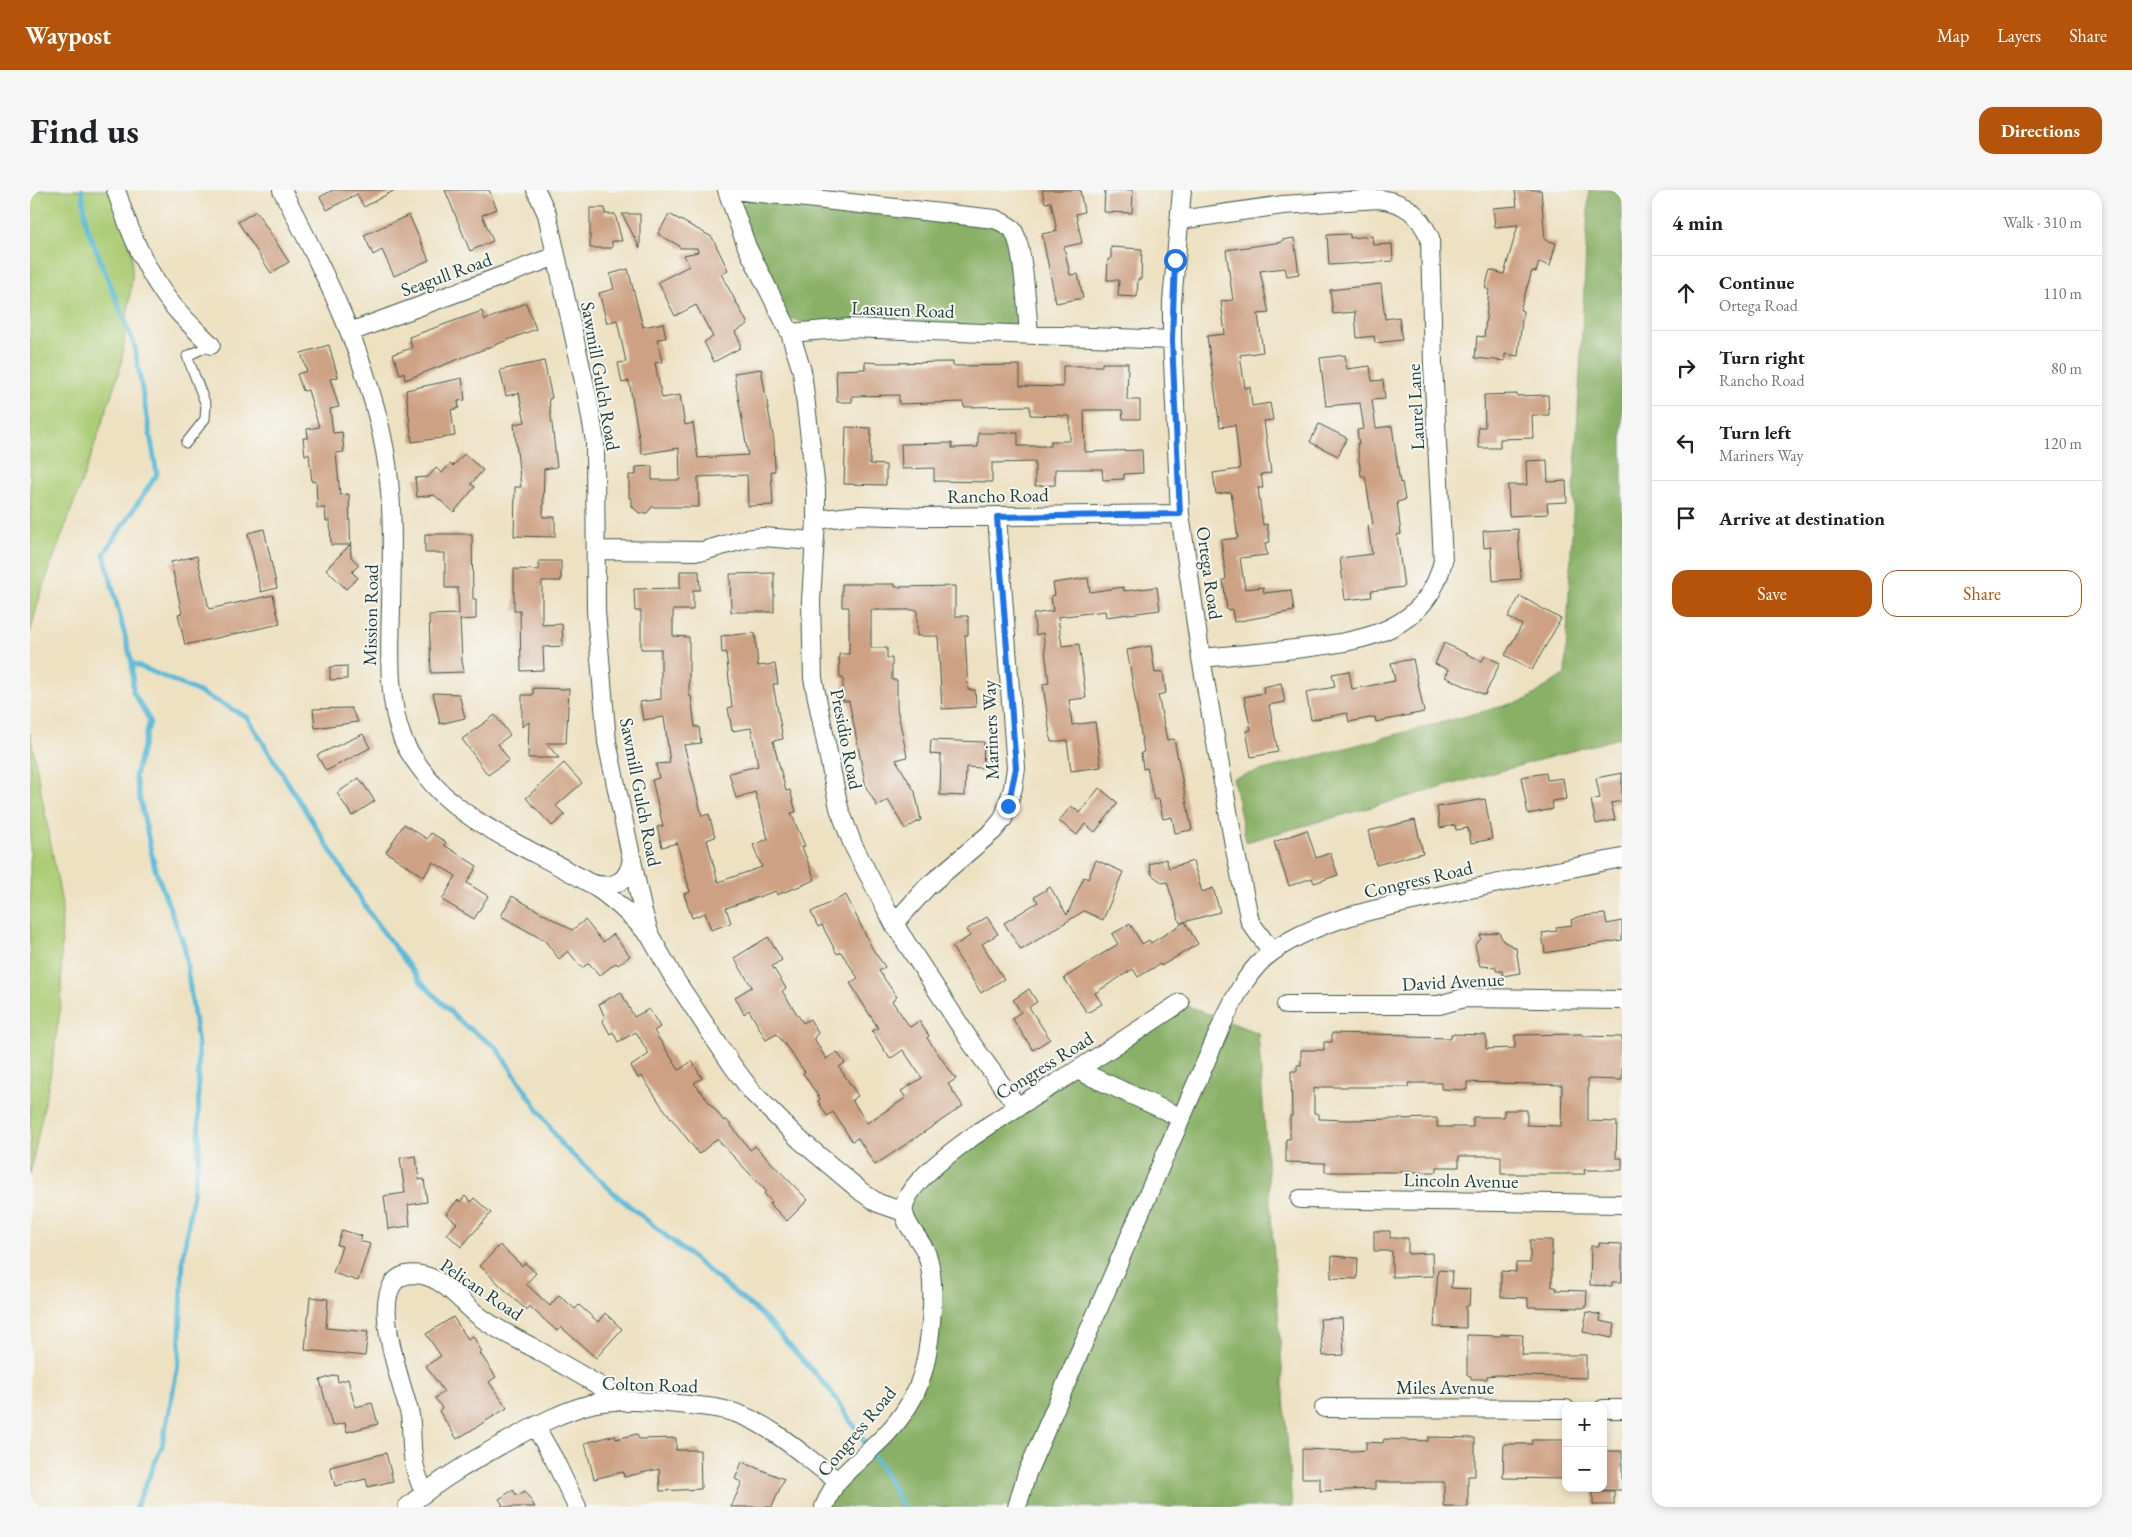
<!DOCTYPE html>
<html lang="en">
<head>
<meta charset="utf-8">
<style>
  body { margin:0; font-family:"EB Garamond",serif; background:#f6f6f6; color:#202124 }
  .controls { position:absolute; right:15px; bottom:15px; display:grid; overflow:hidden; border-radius:10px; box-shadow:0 2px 8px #0003 }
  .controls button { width:45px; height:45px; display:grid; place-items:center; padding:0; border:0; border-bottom:1px solid #e0e0e0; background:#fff; color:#202124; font:25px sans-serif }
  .stop { position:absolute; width:15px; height:15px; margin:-11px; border:4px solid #1a73e8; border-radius:50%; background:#fff }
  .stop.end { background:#1a73e8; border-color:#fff; box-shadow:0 1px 5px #0008 }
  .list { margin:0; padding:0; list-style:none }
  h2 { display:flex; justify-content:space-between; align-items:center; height:65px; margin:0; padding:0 20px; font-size:21px }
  h2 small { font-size:16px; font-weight:400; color:#757577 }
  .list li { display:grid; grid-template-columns:32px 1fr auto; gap:15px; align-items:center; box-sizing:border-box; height:75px; padding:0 20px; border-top:1px solid #e0e0e0 }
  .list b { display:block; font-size:19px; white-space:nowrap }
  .list p { margin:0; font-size:16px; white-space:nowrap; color:#757577 }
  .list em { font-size:16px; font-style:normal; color:#757577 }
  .actions { display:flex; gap:10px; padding:15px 20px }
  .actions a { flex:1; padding:11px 0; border:1px solid #b45309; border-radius:15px; text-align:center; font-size:18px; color:#b45309 }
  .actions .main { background:#b45309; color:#fff }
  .icon { flex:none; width:28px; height:28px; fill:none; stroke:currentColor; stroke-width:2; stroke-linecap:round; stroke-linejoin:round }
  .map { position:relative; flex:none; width:1592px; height:1317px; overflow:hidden; border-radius:15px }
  header { display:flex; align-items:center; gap:30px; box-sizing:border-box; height:70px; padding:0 25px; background:#b45309; color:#fff }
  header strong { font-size:24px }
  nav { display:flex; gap:28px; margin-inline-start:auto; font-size:18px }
  .intro { display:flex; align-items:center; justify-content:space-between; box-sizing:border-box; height:120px; padding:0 30px }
  h1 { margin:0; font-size:35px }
  .button { padding:12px 22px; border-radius:15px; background:#b45309; color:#fff; font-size:18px; font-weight:700 }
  main { display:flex; gap:30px; padding:0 30px }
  aside { flex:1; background:#fff; border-radius:15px; box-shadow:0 2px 8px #0003 }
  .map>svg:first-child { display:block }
  .green { fill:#accc74; stroke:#668454 }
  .forest { fill:#89b066; stroke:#54764d }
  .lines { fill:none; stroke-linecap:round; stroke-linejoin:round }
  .stream { stroke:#5abbd9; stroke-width:5 }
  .building { fill:#cea184; fill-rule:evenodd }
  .lane-casing { stroke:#3e5649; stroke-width:11 }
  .street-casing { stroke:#3e5649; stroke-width:20 }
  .lane { stroke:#fff; stroke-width:9 }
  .street { stroke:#fff; stroke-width:18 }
  .route { stroke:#1a73e8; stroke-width:6 }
  .labels { text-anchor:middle; stroke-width:4; stroke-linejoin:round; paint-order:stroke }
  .street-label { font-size:19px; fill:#1f3d34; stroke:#f6f6f2 }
</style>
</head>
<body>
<header>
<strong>Waypost</strong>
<nav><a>Map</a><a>Layers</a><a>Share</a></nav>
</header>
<div class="intro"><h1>Find us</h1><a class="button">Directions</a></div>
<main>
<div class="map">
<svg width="1592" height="1317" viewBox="0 0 1592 1317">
  <rect width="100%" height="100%" fill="#f6f6f2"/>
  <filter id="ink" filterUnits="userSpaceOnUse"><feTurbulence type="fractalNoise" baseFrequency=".02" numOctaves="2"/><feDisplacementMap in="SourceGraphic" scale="10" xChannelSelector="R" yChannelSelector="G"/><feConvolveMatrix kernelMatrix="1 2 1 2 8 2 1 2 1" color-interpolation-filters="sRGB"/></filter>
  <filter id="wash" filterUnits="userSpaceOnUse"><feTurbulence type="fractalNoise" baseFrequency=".0096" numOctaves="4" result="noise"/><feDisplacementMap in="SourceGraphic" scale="20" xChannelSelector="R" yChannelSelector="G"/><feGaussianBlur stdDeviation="1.12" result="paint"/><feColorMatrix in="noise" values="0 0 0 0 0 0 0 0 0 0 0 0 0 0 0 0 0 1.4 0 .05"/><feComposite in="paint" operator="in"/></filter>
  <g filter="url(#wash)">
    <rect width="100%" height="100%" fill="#eee1c2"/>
    <!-- green -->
    <path class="green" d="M0 0H86L102 63V88L91 176 59 272 11 402 0 443Z
      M0 543 32 714 31 814 20 887 0 984Z"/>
    <!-- forest -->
    <path class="forest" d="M1559 0H1592V547L1216 652 1203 588 1496 510 1535 484Z
      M718 10 965 37 972 40 981 53 993 132 989 135 983 137 788 134 770 132 754 125 710 19Z
      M1150 813 1228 843 1262 1317H794L880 1213 902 1103 874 1022 903 977Z"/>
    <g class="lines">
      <!-- stream -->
      <path class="stream" d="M52 0 57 37 104 154 127 284 74 364 102 473 103 502 120 531 105 586 125 679 154 755 168 854 169 964 153 1068 149 1170 132 1256 106 1317
        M102 473 167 501 217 527 342 727 391 792 434 835 466 857 532 955 585 1004 731 1124 800 1200 849 1274 873 1317"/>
    </g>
    <g id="blocks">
      <!-- building -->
      <path class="building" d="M303 0H365L334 17 327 4 297 20 290 7Z
        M415 0H459L467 19 452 25 463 51 440 61Z
        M1012 0H1050L1054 22 1046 24 1052 53 1034 57 1040 85 1048 84 1053 108 1026 113 1012 44 1027 41 1021 12 1015 13Z
        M1075 0H1103L1102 23 1074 22Z
        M1485 0H1511L1515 50 1526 53 1520 76 1509 72 1506 82 1502 81 1490 120 1493 121 1488 166 1475 164V171L1445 168 1447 146 1454 147 1459 100 1455 98 1460 80 1474 84 1488 35 1465 37 1463 18 1487 16Z
        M560 18H575V24H585L592 51H582V58H560Z
        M226 21 259 72 241 83 208 32Z
        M592 24H610V58Z
        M639 24 682 47 698 80 691 84 718 134 705 142 710 152V158L684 172 674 152 683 147 666 115 645 126 628 92 659 76 654 65 668 62 667 58H650L648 55 628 44Z
        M379 25 399 70 364 86 352 60 343 65 334 45Z
        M1320 44V48L1342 46 1343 55 1362 54 1363 71 1299 75 1297 45Z
        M1264 48 1269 84 1257 86 1255 78 1230 81 1239 123 1228 124 1233 162 1210 165 1215 198 1220 197 1222 216 1240 213 1243 230 1234 231 1241 283 1231 284 1233 298H1228L1233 335 1237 334 1240 352 1235 353 1237 365 1210 368 1215 399 1233 397 1234 403 1261 400 1264 421 1204 432 1202 419 1197 420 1193 390 1196 389 1191 350 1208 348 1201 302 1186 304 1183 283 1210 279 1205 235 1190 237 1177 146 1195 144 1191 111 1203 110 1196 60 1252 52V50Z
        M1081 57 1112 59 1111 89H1108L1107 107 1088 106 1089 90H1077L1078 69H1081Z
        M598 79 613 137 633 133 636 148 627 149 632 172 625 173 632 208 650 205 655 235 663 233 668 268 718 265 704 183 731 179 744 251 745 281H741L743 315 718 316 717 285 668 287 669 317H622L617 323H609L602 316V308H599V285H606V277L622 276V290H650L649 258 612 264 599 191 592 193 588 173 596 172 587 130 577 133 569 103 584 99 580 84Z
        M1351 94 1355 129 1369 127 1372 150 1345 153 1344 146 1327 148 1325 122 1303 124 1300 100Z
        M496 113 506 139 375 190 374 182 370 184 363 164 382 158 379 147 452 121 455 130Z
        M299 155 308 187 300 189 309 217 300 219 303 243 312 242 314 262 306 263 310 305 319 304 321 367 329 375 322 382 328 388 316 399 296 379 320 355H301L300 331H296L295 318H287L286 291 282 292 279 264 275 265 273 248H278L277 239 289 237 278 200 273 201 267 184 277 181 271 163Z
        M1315 165 1317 179 1340 176 1342 191 1353 190 1355 209 1342 210 1346 238 1362 236 1370 293 1372 292 1375 310 1367 312 1371 344 1367 345 1374 397 1341 401 1342 407 1315 410 1310 368 1342 364 1338 336 1343 335 1335 286H1331L1327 253 1329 254 1327 240 1334 239 1330 213 1296 216 1290 168Z
        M514 171 522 208 519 209 527 277 514 279 513 327H525V347L484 346 485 297H491L484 234 495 232 489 203 476 206 470 180Z
        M835 172 851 173 923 172V176L990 175V196L1033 197V176H1072V173H1098L1097 210H1110V229H1093L1092 220H1054L1055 262 1112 260 1113 283 1094 284V289L1073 290 1072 279H1025V295L1005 296V272L962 273V292L904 291V278L872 279 871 254 922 253V258L948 257V243H988V256H1021V251H1040V226L1000 225V216L934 217 933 212 869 214V205L822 206V212H807L806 180 835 179Z
        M432 188 435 210 428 211 429 218 421 220 425 246 382 252 376 200Z
        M1487 204V206L1518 205 1519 225H1502L1503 248 1470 249V258H1449L1448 237H1455L1454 205Z
        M1289 234 1317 248 1308 266 1280 252Z
        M816 237 841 238 840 274 856 275V295L814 294Z
        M434 264 453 280 441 294 445 297 424 322 404 305 387 307 385 288 398 287 406 278 412 283 420 274 423 276Z
        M1517 270 1518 292 1536 291 1537 312 1517 313 1518 324 1479 326 1478 295H1497L1496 271Z
        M234 339 247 398 231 402 218 343Z
        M1488 339 1491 389 1463 391 1461 357 1454 358 1453 341Z
        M395 344H442L443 409H446V429L430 430 432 471 434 482 401 483 399 425 429 424 428 398H415V363H395Z
        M167 366 179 419 243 405 250 434 155 455 148 424 152 423 141 372Z
        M509 371H531V391H512V435L532 434 533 456 513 457 514 480 491 481 490 421H484V379L509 380Z
        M650 381H669L670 400H663V420H643V446L659 447V506H661L665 537H669L671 553 654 555 672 626 679 624 685 647 677 650 688 692 732 677 723 655 738 649 725 602 706 608 699 583 728 576 721 538 702 541 698 518 702 517 696 462 692 463 691 446 725 443 728 476 745 474 748 494H743L753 549 743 551 756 601 760 600 766 622 761 623 775 656 772 657 785 690 747 705 746 701 696 718 701 733 681 740 675 723 662 728 654 704 660 702 647 653 632 657 627 637 633 636 622 590 629 588 626 574 640 573 634 527 613 530 610 512 631 509V459H611V421H605L604 399 650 398Z
        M744 383V422H701L700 384Z
        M1058 388 1060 402 1093 397 1094 401 1127 397 1130 420 1076 427 1075 421 1028 427 1032 456 1049 454 1056 508 1039 510 1042 535 1065 532 1071 577 1041 581 1037 550 1021 552 1013 494 1019 493 1013 443 1006 445 1003 424 1023 421 1021 406 1025 405 1023 393Z
        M812 394H865V397L925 396V426H938V445H935L938 500H945L946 517 912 519 908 446H887V420H841V458H857V468H862V490H867V518L877 567 866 570 885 602 891 630 875 639 858 610 847 616 836 597 819 511H813V488H810L809 464H819V417H812Z
        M1490 406 1531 429 1502 480 1475 465 1492 435 1478 427Z
        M1414 453 1452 471 1455 466 1470 473 1455 505 1415 487 1419 480 1405 474Z
        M1121 456 1125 483 1133 482 1136 503 1128 505 1137 550 1144 549 1162 640 1145 643 1142 627 1133 629 1129 609 1124 610 1117 578 1113 579 1111 563 1114 562 1097 460Z
        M1383 469 1394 522 1346 532 1345 527 1319 532 1317 523 1281 530 1276 502 1305 497 1302 484 1319 481 1322 499 1365 491 1361 473Z
        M317 476V489L300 490V477Z
        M1251 493 1255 512 1239 515 1248 562 1221 567 1216 541 1221 540 1214 507 1234 503 1233 497Z
        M503 498 539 499 536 553H516L529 568H498L499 532 492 537V505H503Z
        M403 503 429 504 435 528 410 534Z
        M321 518 328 532 285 538 283 519Z
        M465 525 480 545 468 554 479 570 458 585 432 549Z
        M333 544 340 558 296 581 287 565Z
        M901 550 954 552 953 578 936 577 935 606 910 605 911 565 900 564Z
        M534 573 552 593 526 616 535 625 522 636 496 608Z
        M1516 583 1517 590 1533 588 1536 609 1522 611 1523 619 1498 624 1491 587Z
        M1592 583V611L1581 613 1585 630 1566 634 1561 610 1570 608 1566 588Z
        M329 588 345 611 322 626 307 603Z
        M1069 598 1088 613 1065 642 1055 634 1047 645 1029 631 1041 616 1050 623Z
        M1455 609 1462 649 1441 653 1438 638 1426 640 1425 635 1410 638 1407 617Z
        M1385 630 1393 663 1346 675 1338 641Z
        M374 634 397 649 401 643 416 652 414 655 447 676 437 693 458 706 444 729 412 710 426 686 403 672 394 687 356 662Z
        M1277 640 1286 668 1300 663 1308 685 1284 693 1282 688 1259 696 1244 652Z
        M1136 669 1139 678 1163 671 1172 702 1183 698 1190 722 1150 733 1137 692 1133 693 1122 685 1119 674Z
        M1066 670 1093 682 1073 730 1054 721 991 760 974 733 1008 712 1004 707 1020 697 1037 725 1054 687 1058 689Z
        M816 705 842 758 855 777 849 781 867 807 862 811 880 837 889 831 899 846 897 848 926 889 918 894 933 916 845 975 828 948 822 951 803 922 797 926 788 911 790 909 773 883 775 882 747 844 736 850 719 820 714 824 705 807 722 797 704 768 738 747 752 770 742 776 756 798 752 801 773 833 780 829 788 843 784 848 796 869 807 862 815 873 809 877 828 906 822 910 837 933 876 908 871 901 892 888 873 860 860 869 842 841 848 838 820 793 828 788 811 762 807 764 792 735 788 737 781 722Z
        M482 706 542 740 555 730 573 752 583 744 600 766 588 775 586 773 569 786 559 773 552 778 538 761 529 769 515 751 471 726Z
        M1575 724 1577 734 1592 731V750L1515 763 1512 743 1527 741 1526 737 1542 735 1541 730 1551 726Z
        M957 727 968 744 952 754 974 789 951 803 922 757 940 746 936 740Z
        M1155 732 1168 754 1131 776 1130 774 1108 787 1103 779 1065 803 1072 814 1057 823 1034 788 1088 754 1082 744 1100 734 1112 754 1119 750 1121 753Z
        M1469 742 1473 751 1486 758 1490 783 1473 786 1472 781H1466V777L1450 776 1445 755 1451 749 1450 745Z
        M999 799 1007 812 999 817 1020 849 1003 860 982 828 991 822 983 810Z
        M591 802 604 827 619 819 630 837 624 841 649 880 662 871 672 888 664 893 694 931 696 929 720 960 725 956 778 1010 757 1031 740 1014 742 1012 734 1003 736 1001 687 949 669 964 631 915 612 886 608 888 601 876 619 864 606 842 588 852 583 842 580 844 572 830 575 828 569 814Z
        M1302 843 1378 845V847L1421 848V844L1456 845V859L1485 858V845L1553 844V846L1592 847V890L1558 889V931L1587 932 1586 968H1592V980H1554L1555 984H1471V966H1429V977H1407V982H1295V973L1256 972V949H1260V926H1262L1261 881H1267V875H1271V860H1294V852H1302ZM1437 892 1532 895 1531 936 1497 935V920H1474V927H1443V937H1407V928L1318 930 1289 929V924L1284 923V898L1289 899V897H1379L1378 893H1411V899L1437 900Z
        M386 966 389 990 394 989 397 1012 378 1015 380 1036 358 1039 354 1006 375 1003 370 968Z
        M435 1006 441 1012 444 1008 461 1023 431 1057 417 1044 427 1033 416 1024 428 1010 430 1012Z
        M312 1040 332 1046 330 1051 340 1054 328 1091 303 1083 312 1056 307 1055Z
        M1344 1041H1360V1048H1378V1064L1402 1063 1403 1086 1362 1087V1061H1344Z
        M1500 1050H1522V1097H1526V1100L1557 1101 1556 1118 1498 1117V1108L1471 1107V1081L1486 1082V1073H1500Z
        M1569 1053 1592 1054V1092H1582V1096L1560 1095 1561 1056H1569Z
        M470 1055 492 1076 495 1073 506 1083 496 1094 520 1116 529 1105 545 1119 549 1115 568 1132 575 1123 592 1139 566 1168 531 1137 527 1141 499 1116 496 1120 450 1076Z
        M1302 1066 1328 1068 1327 1089 1301 1088Z
        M1408 1080 1422 1081 1421 1098 1440 1099 1439 1116H1436V1138L1404 1137Z
        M280 1107 298 1109 296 1138 338 1142 335 1166 275 1160Z
        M1557 1122 1571 1125 1570 1131 1585 1134 1582 1148 1553 1142Z
        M423 1127 438 1149 443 1146 452 1162 450 1163 466 1187 459 1192 477 1218 427 1249 409 1221 412 1218 405 1208 414 1202 396 1176 411 1166 396 1144Z
        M1312 1128 1314 1165 1293 1166 1290 1129Z
        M1471 1144 1493 1145 1492 1165H1556V1188L1466 1185 1457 1186V1189H1441V1186L1437 1185V1145L1471 1146Z
        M307 1185 308 1192 318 1189 325 1217 342 1213 348 1234 317 1242 315 1233 302 1236 290 1190Z
        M607 1244 609 1249 646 1248V1260H670L671 1299 630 1301 629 1279 594 1287 593 1282 564 1289 555 1253 585 1245 586 1249Z
        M1398 1247 1445 1248V1286H1438V1317H1414V1292H1345V1299L1290 1301V1288H1272V1259L1325 1261 1336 1260V1252L1353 1253 1354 1249 1398 1251Z
        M1502 1250H1536V1289L1473 1288 1474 1254H1502Z
        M1573 1261H1592V1300H1573Z
        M356 1263 363 1291 338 1297 336 1289 305 1296 300 1277Z
        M712 1272 754 1289 742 1317H701L712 1292 705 1289Z
        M483 1300 487 1306 495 1301 505 1317H470L473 1315 469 1309Z
        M1563 1301H1584V1315H1563Z"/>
    </g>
  </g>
  <g filter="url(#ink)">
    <use href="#blocks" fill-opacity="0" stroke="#3e5649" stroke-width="1"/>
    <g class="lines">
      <defs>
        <path id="lane" d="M156 253 175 229 176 215 157 166 181 155"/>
        <path id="street" d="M86 0C97 35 111 70 132 101 145 121 164 138 181 155
          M252 0C295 83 338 168 355 261 364 312 362 365 361 417 360 459 357 510 373 550 378 561 387 574 395 584 431 635 510 662 561 694 583 708 601 725 618 744
          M506 0 517 24 557 205 565 251 566 421 577 552 612 718 620 746 644 788 702 875 723 903 770 950 833 1003 848 1013 874 1022
          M697 0 717 57 760 143 820 138 1142 150
          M703 0 965 29C971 32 977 34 982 39 994 53 997 124 999 144
          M1152 0 1142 112V150L1150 324 1171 468 1204 655 1220 732 1242 762
          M1150 30 1253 15 1349 9C1377 13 1388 23 1400 48L1403 174 1413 371C1397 441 1334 451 1273 458 1239 462 1205 465 1171 468
          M320 142 526 66
          M760 143 772 181 786 300V330L781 411 783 488 809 618 823 655 864 734 942 854 987 916
          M786 330 829 325 893 327 1150 324
          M566 360 673 361 716 349 733 347 784 351
          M560 693C582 700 599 693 602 668
          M864 734 897 697 963 641 973 629 983 598 986 578 967 327
          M1256 815H1409L1434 808 1592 810
          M1047 880 1152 928
          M1270 1009 1592 1014
          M1294 1218 1536 1219
          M1573 1219H1592
          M505 1236 524 1269 547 1317
          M394 1302C389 1291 384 1279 383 1266 381 1253 382 1239 380 1225 374 1198 324 1073 392 1085 413 1089 428 1108 444 1122 461 1137 482 1146 502 1157 534 1175 565 1193 597 1212
          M377 1317C410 1289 447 1268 485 1247 509 1234 534 1221 561 1214 588 1208 621 1212 648 1214 669 1216 691 1217 711 1225 747 1239 777 1269 808 1291
          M794 1317C798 1308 802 1298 808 1291 818 1279 830 1270 841 1259 859 1243 877 1222 887 1199 900 1169 908 1096 897 1065 892 1050 876 1038 874 1022 868 982 1017 900 1049 879 1083 857 1116 835 1150 813
          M987 1317 997 1283 1193 832C1205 807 1218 779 1242 762 1290 727 1364 715 1421 703 1478 691 1535 679 1592 668"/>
      </defs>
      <!-- lane casing -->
      <use href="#lane" class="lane-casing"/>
      <!-- street casing -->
      <use href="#street" class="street-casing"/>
      <!-- lane -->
      <use href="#lane" class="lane"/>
      <!-- street -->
      <use href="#street" class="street"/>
    </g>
  </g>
  <g class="lines" filter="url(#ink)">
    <!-- route -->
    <path class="route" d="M978 616 986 578 967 327 1150 324 1142 150 1145 70"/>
  </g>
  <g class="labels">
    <!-- street labels -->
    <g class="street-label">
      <text transform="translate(416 84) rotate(-20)" y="7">Seagull Road</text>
      <text transform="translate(873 119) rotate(2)" y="7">Lasauen Road</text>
      <text transform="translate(571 186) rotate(80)" y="7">Sawmill Gulch Road</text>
      <text transform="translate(1385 217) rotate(-93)" y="7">Laurel Lane</text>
      <text transform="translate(968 305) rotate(-1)" y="7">Rancho Road</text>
      <text transform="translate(1180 383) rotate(82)" y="7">Ortega Road</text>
      <text transform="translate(340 425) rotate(-89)" y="7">Mission Road</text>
      <text transform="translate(960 540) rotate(-92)" y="7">Mariners Way</text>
      <text transform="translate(817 549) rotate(79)" y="7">Presidio Road</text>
      <text transform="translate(611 602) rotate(79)" y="7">Sawmill Gulch Road</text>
      <text transform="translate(1388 689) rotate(-13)" y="7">Congress Road</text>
      <text transform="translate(1423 791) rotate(-3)" y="7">David Avenue</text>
      <text transform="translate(1014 875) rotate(-32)" y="7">Congress Road</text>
      <text transform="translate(1431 990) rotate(1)" y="7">Lincoln Avenue</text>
      <text transform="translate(452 1099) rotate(34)" y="7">Pelican Road</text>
      <text transform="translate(620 1194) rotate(2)" y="7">Colton Road</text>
      <text x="1415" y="1204">Miles Avenue</text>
      <text transform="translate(826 1241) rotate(-50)" y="7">Congress Road</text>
    </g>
  </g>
</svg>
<div class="controls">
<button>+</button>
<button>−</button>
</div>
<div class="stop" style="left:1145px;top:70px"></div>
<div class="stop end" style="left:978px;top:616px"></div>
</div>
<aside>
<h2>4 min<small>Walk · 310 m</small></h2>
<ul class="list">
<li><svg class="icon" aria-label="ahead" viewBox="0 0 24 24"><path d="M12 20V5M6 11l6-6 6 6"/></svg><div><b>Continue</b><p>Ortega Road</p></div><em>110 m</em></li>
<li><svg class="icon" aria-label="right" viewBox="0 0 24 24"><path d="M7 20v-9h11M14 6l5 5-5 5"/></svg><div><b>Turn right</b><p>Rancho Road</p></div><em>80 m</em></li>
<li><svg class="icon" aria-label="left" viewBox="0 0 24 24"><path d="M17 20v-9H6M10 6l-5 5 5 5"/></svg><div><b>Turn left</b><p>Mariners Way</p></div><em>120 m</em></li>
<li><svg class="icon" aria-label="arrive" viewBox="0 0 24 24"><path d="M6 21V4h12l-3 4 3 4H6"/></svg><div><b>Arrive at destination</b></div></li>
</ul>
<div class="actions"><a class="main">Save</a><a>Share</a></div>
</aside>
</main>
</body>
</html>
